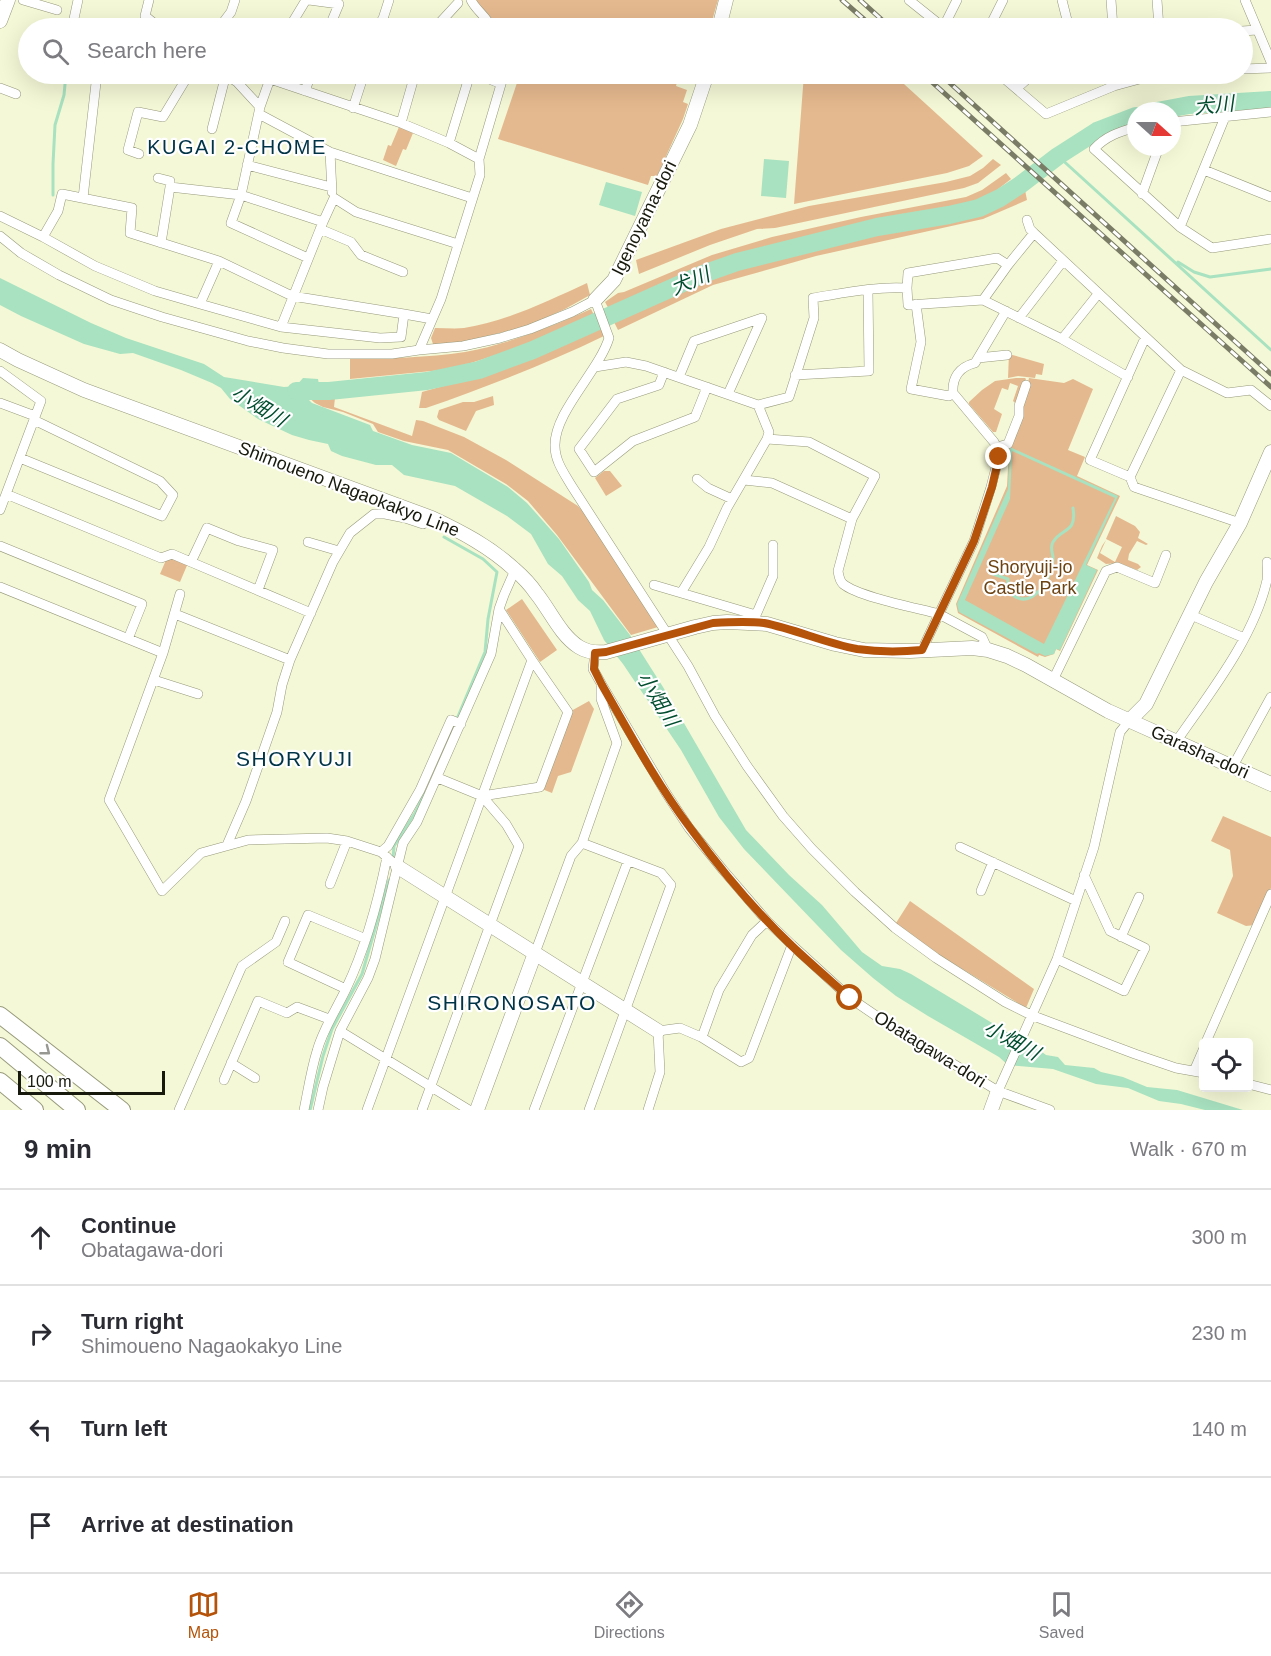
<!DOCTYPE html>
<html lang="en">
<head>
<meta charset="utf-8">
<style>
  body { margin:0; font-family:Arial,"Noto Sans JP",sans-serif; background:#f7f7f7; color:#2b2b33 }
  .controls { position:absolute; right:18px; bottom:18px; display:grid; overflow:hidden; border-radius:6px; box-shadow:0 6px 24px #0002 }
  .controls button { width:54px; height:54px; display:grid; place-items:center; padding:0; border:0; border-bottom:2px solid #e1e1e2; background:#fff; color:#2b2b33; font:30px sans-serif }
  .compass { position:absolute; left:1127px; top:102px; width:54px; height:54px; border-radius:50%; background:#fff; box-shadow:0 6px 24px #0002; rotate:111deg }
  .scale { position:absolute; left:18px; bottom:15px; width:147px; box-sizing:border-box; padding-left:6px; border:3px solid #18190d; border-top:0; font-size:16px; line-height:21px; white-space:nowrap; color:#18190d; -webkit-text-stroke:4px #fff; paint-order:stroke }
  .stop { position:absolute; width:18px; height:18px; margin:-14px; border:4px solid #b45309; border-radius:50%; background:#fff }
  .stop.end { background:#b45309; border-color:#fff; box-shadow:0 2px 6px #0008 }
  .list { margin:0; padding:0; list-style:none }
  h2 { display:flex; justify-content:space-between; align-items:center; height:78px; margin:0; padding:0 24px; font-size:26px }
  h2 small { font-size:20px; font-weight:400; color:#7c7c81 }
  .list li { display:grid; grid-template-columns:39px 1fr auto; gap:18px; align-items:center; box-sizing:border-box; height:96px; padding:0 24px; border-top:2px solid #e1e1e2 }
  .list b { display:block; font-size:22px; white-space:nowrap }
  .list p { margin:0; font-size:20px; white-space:nowrap; color:#7c7c81 }
  .list em { font-size:20px; font-style:normal; color:#7c7c81 }
  .icon { flex:none; width:33px; height:33px; fill:none; stroke:currentColor; stroke-width:2; stroke-linecap:round; stroke-linejoin:round }
  .map { position:relative; flex:none; width:1271px; height:1110px; overflow:hidden }
  .search { position:absolute; background:#fff; box-shadow:0 6px 24px #0002; left:18px; right:18px; top:18px; height:66px; display:flex; align-items:center; gap:15px; box-sizing:border-box; padding:0 21px; border-radius:33px; color:#7c7c81; font-size:22px }
  .sheet { height:462px; background:#fff }
  nav { display:flex; justify-content:space-around; align-items:center; box-sizing:border-box; height:84px; border-top:2px solid #e1e1e2; background:#fff; font-size:16px; color:#7c7c81 }
  nav a { display:grid; justify-items:center; gap:3px }
  nav .on { color:#b45309 }
  .map>svg:first-child { display:block }
  .green { fill:#e5b98f }
  .water { fill:#a8e2c0; fill-rule:evenodd }
  .lines { fill:none; stroke-linecap:round; stroke-linejoin:round }
  .stream { stroke:#a8e2c0; stroke-width:3 }
  .river { stroke:#a8e2c0; stroke-width:18 }
  .street-casing { stroke:#989a7c; stroke-width:10 }
  .secondary-casing { stroke:#989a7c; stroke-width:15 }
  .highway-casing { stroke:#989a7c; stroke-width:18 }
  .street { stroke:#fff; stroke-width:9 }
  .secondary { stroke:#fff; stroke-width:14 }
  .highway { stroke:#fff; stroke-width:16 }
  .rail-casing { stroke:#7a7c66; stroke-width:5 }
  .rail { stroke:#fff; stroke-width:3; stroke-dasharray:9; stroke-linecap:butt }
  .oneway { stroke:#979892 }
  .route { stroke:#b45309; stroke-width:8 }
  .labels { text-anchor:middle; stroke-width:4.5; stroke-linejoin:round; paint-order:stroke }
  .street-label { font-size:18px; fill:#18190d; stroke:#fff }
  .park-label { font-size:18px; fill:#6c4210; stroke:#fff }
  .water-label { font-size:20px; font-style:italic; fill:#014d2f; stroke:#fff }
  .neighbourhood-label { font-size:20px; letter-spacing:1.5px; fill:#003346; stroke:#fff }
  .quarter-label { font-size:21px; letter-spacing:1.5px; fill:#003346; stroke:#fff }
</style>
</head>
<body>
<div class="map">
<svg width="1271" height="1110" viewBox="0 0 1271 1110">
  <rect width="100%" height="100%" fill="#f4f8d6"/>
  <!-- green -->
  <path class="green" d="M475 0H718L710 28H495C491 14 479 13 475 0Z
    M520 74H660L678 78 676 86 687 90 683 102 688 104 683 119 657 176H651L648 185 498 139Z
    M804 74H893L983 156 969 166 947 173 794 204Z
    M399 127 413 133 406 150 403 149 396 166 383 160 388 145 391 146Z
    M993 159 1001 165 978 183 964 188 775 228 757 229 710 245 639 274 636 260 721 229 809 206 946 182 970 176 983 168Z
    M1006 173 1011 179 988 197 968 204 852 228 754 252 711 265 630 302 611 313 605 302 618 293 624 292 712 255 772 237 861 217 966 197 982 190Z
    M1025 190 1027 200 983 219 816 256 713 285 618 330 613 320 710 274 816 245 980 211Z
    M587 283 590 295 565 309 534 323 512 330 450 345 433 344 431 338 435 328C445 328 455 329 464 328 507 321 548 301 587 283Z
    M591 309 596 319 561 334 452 369 350 379V359C388 358 427 358 465 352 508 344 551 327 591 309Z
    M600 326 604 336C546 364 486 387 426 408H419L422 392 482 375 548 349Z
    M1009 354 1044 364 1042 375 1036 374 1035 378 1018 376 1008 378Z
    M1016 378H1025L1026 379 1019 400 1015 403 1013 401 1018 386 1010 383 1008 390 1002 388 994 409 1002 414 996 432H993L969 404V402L982 390 995 381Z
    M1029 378 1064 383 1073 379 1093 389 1068 450 1085 457 1077 476 1120 496 1087 565 1098 570 1060 651 1056 649 1054 654 1045 657 1039 655 1038 657 958 613 956 604 1007 486 1009 449 1022 418V406Z
    M307 396 335 398 334 407 412 436 416 420 423 421 464 437 506 460 578 506 590 520 658 627 631 635 557 535 528 501 506 484 448 450 404 441 378 432 373 424 343 412 323 407 315 403Z
    M493 396 494 405 476 411 466 431 439 420 437 417 439 410 463 402H474Z
    M604 471H610L622 486 606 496 595 478Z
    M1116 516 1135 526 1140 532 1138 538 1148 544 1146 545 1137 541 1129 554 1128 560 1138 564 1141 567 1137 570 1119 563 1106 564 1097 558 1102 546 1106 540 1100 553 1115 562 1122 547 1106 539Z
    M174 557 188 563 180 582 160 574 166 560Z
    M522 599 557 650 540 662 506 610Z
    M589 701 594 709 571 772 558 776 552 793 542 789 571 711Z
    M1223 816 1271 837V888L1255 925 1246 926 1217 913 1233 876 1230 850 1211 841Z
    M910 901 1034 989 1026 1008 941 956 896 923Z"/>
  <!-- water -->
  <path class="water" d="M764 159 789 161 786 198 761 196Z
    M606 182 642 192 635 216 599 205Z
    M0 278 91 323 126 338 204 364 224 377 284 387 296 386 303 378 318 379 321 396H305L312 403 370 425 373 431 412 445 451 453 508 487 527 503 559 539 589 582 592 590 603 600 630 635 663 687 746 830 789 875 822 905 862 952 882 966 900 969 911 974 1007 1032 1030 1043 1046 1055 1058 1057 1065 1065 1094 1068 1101 1072 1123 1077 1147 1087 1177 1090 1243 1110H1205L1181 1104 1159 1101 1128 1088 1096 1084 1053 1069 1008 1065 999 1057 928 1016 896 996 873 978 841 950 744 849 719 817 681 750 623 664 604 640 590 611 578 600 562 576 548 564 531 534 507 516 455 486 404 475 392 465H376L342 456 331 451 328 444 309 440 292 435 258 419 230 399 221 388 212 383 181 370 133 353 120 354 84 344 21 316 0 305Z
    M1010 447 1118 496 1086 565 1097 570 1060 650 1056 649 1054 654 1045 656 1039 653 1037 654 959 612 957 604 1008 489ZM1012 451 1115 498 1044 644 965 600 1010 499Z"/>
  <g class="lines">
    <!-- stream -->
    <path class="stream" d="M1058 156 1271 350
      M53 195V164L55 125 64 95 66 74
      M1178 262 1194 272 1210 277 1271 269
      M444 537 483 559 497 572 488 619 485 652 449 738
      M990 573 1008 579C1007 586 1008 592 1014 596 1034 609 1051 577 1053 561 1054 554 1049 549 1053 542 1062 527 1077 534 1073 508
      M393 859 394 846 415 813 425 793
      M310 1110 323 1056 332 1029 362 974 389 880"/>
    <!-- river -->
    <path class="river" d="M1157 111 1189 105 1271 100
      M296 391H329L427 381 479 370 533 350 703 274 737 262 877 227 949 215 979 208 1000 198 1020 185 1058 156 1097 131 1136 116"/>
    <defs>
      <path id="street" d="M23 0 57 10
        M149 0 145 16 160 28
        M309 0 339 4 329 28
        M471 0C476 11 488 17 491 28
        M909 0 944 28
        M1062 0 1069 28
        M1111 0 1113 28
        M1157 0 1159 28
        M1245 0 1271 62
        M382 20 398 28
        M72 28 78 0
        M219 28 231 12 235 0
        M289 28 306 0
        M380 28 389 0
        M435 28 458 3
        M943 28 957 0
        M989 28 1003 0
        M1242 31 1257 30
        M1242 69 1271 68
        M225 74 237 82 260 107 241 195 323 222 334 198 356 212 458 244
        M478 74 501 84
        M999 74 1046 114 1114 86 1158 74
        M270 79 401 123 449 143 479 159
        M0 88 16 94
        M1017 88 1033 74
        M305 91 311 74
        M260 107 271 76
        M353 108 364 74
        M259 114 330 152 472 198
        M1172 122 1271 112
        M401 123 415 74
        M1136 127C1119 132 1106 136 1094 149L1180 227 1212 248 1271 239
        M212 129 226 74
        M449 143 470 74
        M330 152 332 192
        M139 154 128 150 138 112 163 117 189 74
        M247 165 331 187
        M1204 170 1271 197
        M158 178 170 181V187L161 243
        M170 187 241 195 231 223 308 258
        M1142 194 1159 147
        M83 198 97 74
        M0 216 43 237 95 266 155 291 200 304 219 261 130 233 132 208 62 194 58 211 43 237
        M1027 220 1030 229 1034 233
        M1180 227 1225 117
        M320 229 351 242 361 255 403 272
        M0 236 21 253 59 275 111 300 162 317 248 341 283 348 328 354H392L419 350 463 346 500 338 530 329 572 312 595 300 609 338C599 371 554 412 555 446 555 461 564 473 571 485L688 666 715 716 747 766 783 816 812 849 855 892 895 928 936 958 1005 1002 1031 1015 1135 1054 1176 1068 1204 1073
        M219 261 292 296 404 314
        M907 288 908 305 983 300
        M200 304 281 327 380 338 401 337 404 314 432 319
        M916 304 921 342 911 389 949 396 953 393
        M1019 318 1063 261
        M281 327 323 222
        M1145 338 1090 460 1130 477 1134 487 1240 523
        M1062 339 1098 294
        M419 350 441 299 480 175 479 159 504 74
        M978 358 1007 355
        M595 367 626 362 646 366 758 405 789 397 814 318 813 298C844 293 876 286 907 288L908 273 997 258 1008 265
        M0 371 41 401 0 510
        M664 372 659 385 617 399 579 449 594 472 633 441 695 417 707 387
        M795 375 869 371 868 290
        M679 377 694 341 762 318 728 394
        M1128 377 1062 339 983 300 1008 265 1034 233 1181 370 1227 393 1251 390 1271 406
        M0 403 35 416
        M767 439 809 442 875 476 852 519
        M997 447 1008 444 1019 416V406L1026 385
        M20 458 162 516 173 495 160 481 34 420
        M1130 477 1181 370
        M697 479 708 488 732 499
        M744 480 772 483 852 519 838 571C839 576 839 580 843 584 859 597 917 608 939 614L974 541 991 487 998 460V450L994 442 953 393C952 378 959 367 975 363L1006 311
        M6 494 161 558 172 554 311 613
        M308 542 339 551
        M0 546 142 604 128 639
        M191 562 207 528 239 541 273 550 258 590
        M654 585 756 615
        M0 587 163 653 109 800 162 891 201 853 248 840 327 838 347 841 381 852 398 867
        M681 593 709 547 727 508 767 439 769 432 758 405
        M175 614 290 660
        M1191 615 1244 638
        M755 620 756 615 773 576V545
        M922 650 939 614 982 637 988 650
        M163 653 180 594
        M595 653 593 669 602 685 666 793 689 828 723 870 767 921 792 945 850 998 891 1026 998 1091 1050 1110
        M154 680 198 694
        M1053 680 1106 571 1117 567 1155 583 1166 555
        M1176 742C1209 694 1254 638 1267 580 1268 575 1267 568 1267 562
        M1233 766 1271 697
        M438 778 482 796 540 787 568 712 532 660
        M582 843 661 873 671 885 589 1110
        M227 845 246 801 277 712 282 685 290 660 333 562 350 533 374 514H385L405 518 423 524 432 518
        M960 847 1076 901
        M381 852 388 846 420 790 451 720 461 724
        M330 884 347 841
        M981 891 993 862
        M1121 937 1139 897
        M535 953 571 856 582 843 617 743 601 699V687
        M1057 959 1124 991 1145 948 1110 931 1084 875
        M346 989 288 962 308 915 366 939
        M340 1031 469 1110
        M702 1037 719 990 752 935 767 921
        M1206 1042 1271 894
        M231 1063 255 1078
        M1194 1071 1204 1048
        M224 1080 258 1001 287 1013 297 1007 329 1019
        M1248 1084 1271 1090
        M998 1091 1057 959 1094 847 1120 732 1129 721
        M179 1110 242 966 276 942 285 921
        M304 1110C308 1091 311 1070 317 1051 323 1029 336 1010 346 989 366 947 378 902 387 857
        M318 1110 323 1087 340 1031 368 978 375 959 403 843 417 822 491 654 499 609 504 595 515 570
        M367 1110 532 660 499 609
        M422 1110 519 846 506 824 482 796
        M534 1110 628 861
        M648 1110 660 1072 658 1031 680 1028 701 1037 741 1062 749 1058 792 945"/>
      <path id="secondary" d="M0 21 8 0
        M719 28 726 0
        M595 300 614 280 690 125 707 74
        M0 350 18 360 84 390 432 518C462 532 490 547 514 569 522 576 530 584 536 593 550 610 560 635 579 647 587 652 596 653 606 652L695 627 713 623 727 622 767 624 835 644 864 650 910 651 972 648 988 650 1007 656 1026 665 1108 711 1271 784
        M1129 721 1146 704 1206 582 1240 523 1271 452
        M398 867 658 1031
        M477 1110 535 953
        M991 1110 998 1091"/>
      <path id="highway" d="M0 1015 122 1110
        M0 1046 77 1110
        M0 1081 35 1110"/>
    </defs>
    <!-- street casing -->
    <use href="#street" class="street-casing"/>
    <!-- secondary casing -->
    <use href="#secondary" class="secondary-casing"/>
    <!-- highway casing -->
    <use href="#highway" class="highway-casing"/>
    <!-- street -->
    <use href="#street" class="street"/>
    <!-- secondary -->
    <use href="#secondary" class="secondary"/>
    <!-- highway -->
    <use href="#highway" class="highway"/>
    <defs>
      <path id="rail" d="M842 0 874 28
        M860 0 891 28
        M923 74 1271 387
        M940 74 1271 374"/>
    </defs>
    <!-- rail casing -->
    <use href="#rail" class="rail-casing"/>
    <!-- rail -->
    <use href="#rail" class="rail"/>
  </g>
  <!-- one-way arrows -->
  <defs><path id="oneway-chevron" d="M-2-3.5L2.5 0L-2 3.5" fill="none" stroke-width="1.6" stroke-linecap="round" stroke-linejoin="round" transform="scale(1.5)"/></defs>
  <use class="oneway" href="#oneway-chevron" transform="translate(46 1051) rotate(38)"/>
  <g class="lines">
    <!-- route -->
    <path class="route" d="M850 998C831 981 811 964 792 946 755 911 721 870 691 829 657 784 630 734 602 685L594 669 595 653 606 652 713 623C729 622 747 621 764 623 795 629 825 643 857 649 878 652 901 652 922 650L974 541 992 487 999 457"/>
  </g>
  <g class="labels">
    <!-- street labels -->
    <g class="street-label">
      <text transform="translate(644 218) rotate(-64)" y="6">Igenoyama-dori</text>
      <text transform="translate(349 489) rotate(21)" y="6">Shimoueno Nagaokakyo Line</text>
      <text transform="translate(1200 752) rotate(24)" y="6">Garasha-dori</text>
      <text transform="translate(930 1049) rotate(32)" y="6">Obatagawa-dori</text>
    </g>
    <!-- park labels -->
    <g class="park-label">
      <text x="1030" y="573">Shoryuji-jo<tspan x="1030" dy="21">Castle Park</tspan></text>
    </g>
    <!-- water labels -->
    <g class="water-label">
      <text transform="translate(1214 105) rotate(-6)" y="7">犬川</text>
      <text transform="translate(690 281) rotate(-23)" y="7">犬川</text>
      <text transform="translate(259 406) rotate(31)" y="7">小畑川</text>
      <text transform="translate(658 699) rotate(58)" y="7">小畑川</text>
      <text transform="translate(1012 1040) rotate(29)" y="7">小畑川</text>
    </g>
    <!-- neighbourhood labels -->
    <g class="neighbourhood-label">
      <text x="237" y="154">KUGAI 2-CHOME</text>
    </g>
    <!-- quarter labels -->
    <g class="quarter-label">
      <text x="295" y="766">SHORYUJI</text>
      <text x="512" y="1010">SHIRONOSATO</text>
    </g>
  </g>
</svg>
<div class="controls">
<button><svg class="icon" aria-label="locate" viewBox="0 0 24 24"><circle cx="12" cy="12" r="6"/><path d="M12 2v4M12 18v4M2 12h4M18 12h4"/></svg></button>
</div>
<svg class="compass" viewBox="-18 -18 36 36"><path d="M0-13l5 13h-10z" fill="#e53935"/><path d="M0 13l5-13h-10z" fill="#7c7c81"/></svg>
<div class="scale">100 m</div>
<div class="stop" style="left:850px;top:998px"></div>
<div class="stop end" style="left:999px;top:457px"></div>
<div class="search"><svg class="icon" aria-label="search" viewBox="0 0 24 24"><circle cx="10" cy="10" r="6"/><path d="M15 15l6 6"/></svg>Search here</div>
</div>
<section class="sheet">
<h2>9 min<small>Walk · 670 m</small></h2>
<ul class="list">
<li><svg class="icon" aria-label="ahead" viewBox="0 0 24 24"><path d="M12 20V5M6 11l6-6 6 6"/></svg><div><b>Continue</b><p>Obatagawa-dori</p></div><em>300 m</em></li>
<li><svg class="icon" aria-label="right" viewBox="0 0 24 24"><path d="M7 20v-9h11M14 6l5 5-5 5"/></svg><div><b>Turn right</b><p>Shimoueno Nagaokakyo Line</p></div><em>230 m</em></li>
<li><svg class="icon" aria-label="left" viewBox="0 0 24 24"><path d="M17 20v-9H6M10 6l-5 5 5 5"/></svg><div><b>Turn left</b></div><em>140 m</em></li>
<li><svg class="icon" aria-label="arrive" viewBox="0 0 24 24"><path d="M6 21V4h12l-3 4 3 4H6"/></svg><div><b>Arrive at destination</b></div></li>
</ul>
</section>
<nav>
<a class="on"><svg class="icon" aria-label="map" viewBox="0 0 24 24"><path d="M3 6l6-2 6 2 6-2v14l-6 2-6-2-6 2zM9 4v14M15 6v14"/></svg>Map</a>
<a><svg class="icon" aria-label="directions" viewBox="0 0 24 24"><path d="M12 3l9 9-9 9-9-9zM9 14v-3h6M13 9l2 2-2 2"/></svg>Directions</a>
<a><svg class="icon" aria-label="saved" viewBox="0 0 24 24"><path d="M7 4h10v16l-5-4-5 4z"/></svg>Saved</a>
</nav>
</body>
</html>
